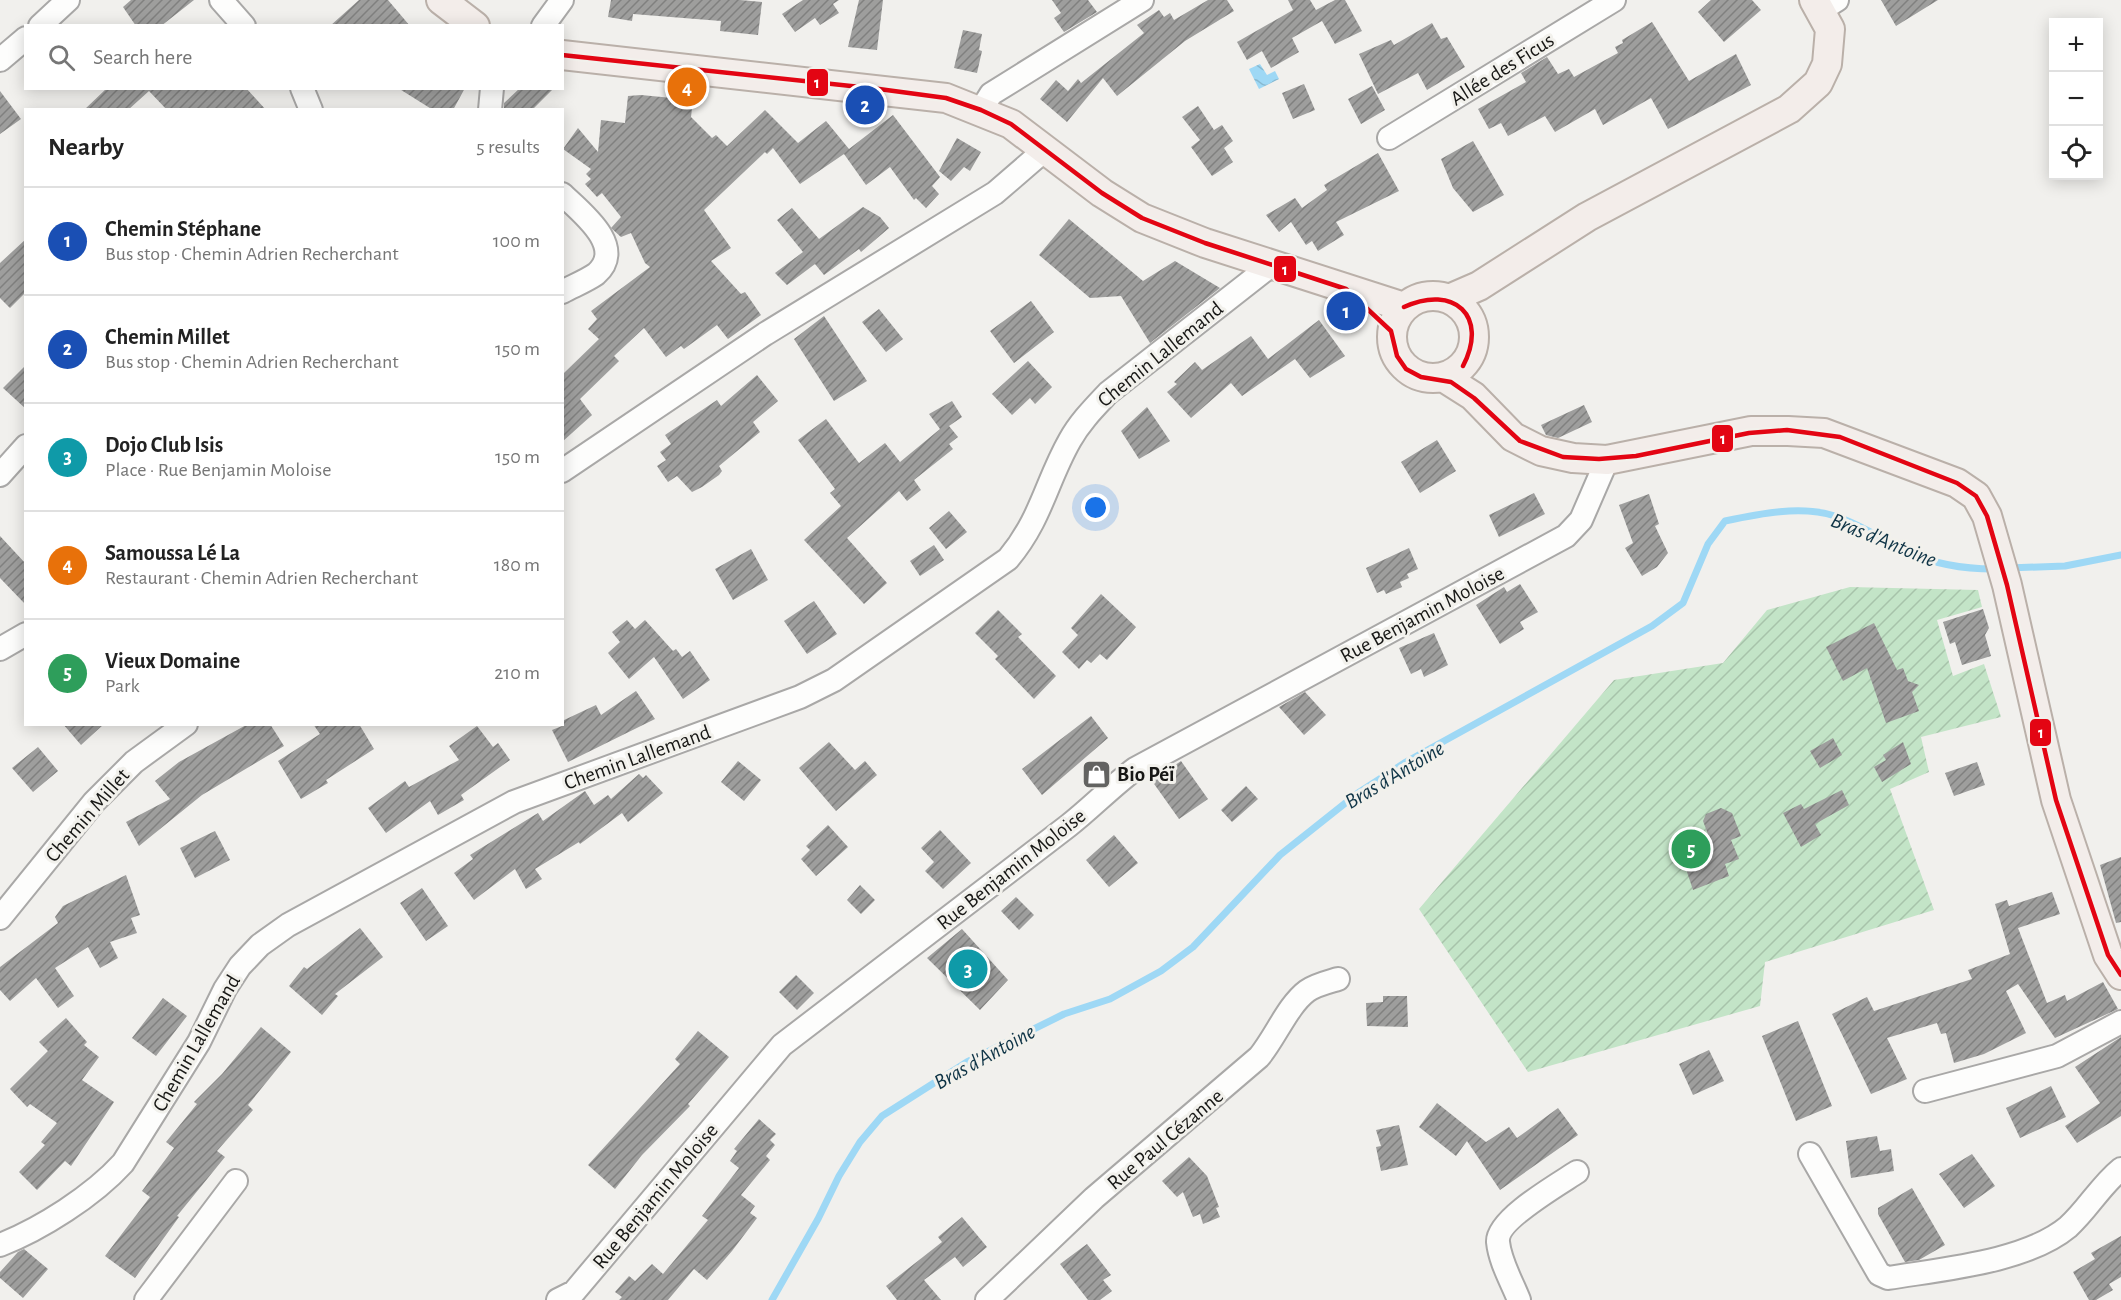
<!DOCTYPE html>
<html lang="en">
<head>
<meta charset="utf-8">
<style>
  body { margin:0; font-family:"Alegreya Sans",sans-serif; background:#f2f2f2; color:#222 }
  .controls { position:absolute; right:18px; top:18px; display:grid; overflow:hidden; border-radius:0px; box-shadow:0 3px 15px #0003 }
  .controls button { width:54px; height:54px; display:grid; place-items:center; padding:0; border:0; border-bottom:2px solid #e0e0e0; background:#fff; color:#222; font:30px sans-serif }
  .you { position:absolute; left:1096px; top:508px; width:21px; height:21px; margin:-15px; border:4px solid #fff; border-radius:50%; background:#1a73e8; box-shadow:0 0 0 9px #1a73e833 }
  .badge { display:grid; place-items:center; width:39px; height:39px; border-radius:50%; background:#7c3aed; color:#fff; font-size:20px; font-weight:700 }
  .pin { position:absolute; translate:-50% -50%; border:3px solid #fff; box-shadow:0 2px 6px #0006 }
  .list { margin:0; padding:0; list-style:none }
  h2 { display:flex; justify-content:space-between; align-items:center; height:78px; margin:0; padding:0 24px; font-size:26px }
  h2 small { font-size:20px; font-weight:400; color:#767676 }
  .list li { display:grid; grid-template-columns:39px 1fr auto; gap:18px; align-items:center; box-sizing:border-box; height:108px; padding:0 24px; border-top:2px solid #e0e0e0 }
  .list b { display:block; font-size:22px; white-space:nowrap }
  .list p { margin:0; font-size:20px; white-space:nowrap; color:#767676 }
  .list em { font-size:20px; font-style:normal; color:#767676 }
  .icon { flex:none; width:33px; height:33px; fill:none; stroke:currentColor; stroke-width:2; stroke-linecap:round; stroke-linejoin:round }
  .map { position:relative; flex:none; width:2121px; height:1300px; overflow:hidden }
  .search { position:absolute; background:#fff; box-shadow:0 3px 15px #0003; left:24px; top:24px; width:540px; height:66px; display:flex; align-items:center; gap:15px; box-sizing:border-box; padding:0 21px; border-radius:0px; color:#767676; font-size:22px }
  .panel { position:absolute; background:#fff; box-shadow:0 3px 15px #0003; left:24px; top:108px; width:540px; height:618px; border-radius:0px }
  .map>svg:first-child { display:block }
  .garden { fill:url(#garden-furrows) }
  .water { fill:url(#water-waves) }
  .lines { fill:none; stroke-linecap:round; stroke-linejoin:round }
  .stream { stroke:#9ed8f5; stroke-width:7 }
  .building { fill:url(#building-hatch) }
  .minor-casing { stroke:#a9a8a7; stroke-width:26 }
  .major-casing { stroke:#bab0a9; stroke-width:32 }
  .minor { stroke:#fdfdfc; stroke-width:22 }
  .major { stroke:#f3edea; stroke-width:28 }
  .bus-1-casing { stroke:#f2f1ec; stroke-width:9 }
  .bus-1 { stroke:#e30513; stroke-width:4.5 }
  .labels { text-anchor:middle; stroke-width:6; stroke-linejoin:round; paint-order:stroke }
  .street-label { font-size:21px; fill:#171715; stroke:#f2f1ec }
  .poi-label { font-size:21px; font-weight:bold; fill:#171715; stroke:#f2f1ec; text-anchor:start }
  .water-label { font-size:22px; font-style:italic; fill:#0f3446; stroke:#f2f1ec }
  .line-badge { stroke:#f2f1ec; stroke-width:2 }
  .badge-label { font-size:16px; text-anchor:middle; font-weight:bold; fill:#fff }
</style>
</head>
<body>
<div class="map">
<svg width="2121" height="1300" viewBox="0 0 2121 1300">
  <defs>
    <pattern id="garden-furrows" width="10" height="10" patternUnits="userSpaceOnUse" patternTransform="scale(1.5)"><rect width="10" height="10" fill="#c3e4c7"/><path d="M-1 1l2-2M0 10L10 0M9 11l2-2" fill="none" stroke="#a7c3aa"/></pattern>
    <pattern id="water-waves" width="16" height="10" patternUnits="userSpaceOnUse" patternTransform="scale(1.5)"><rect width="16" height="10" fill="#9ed8f5"/><path d="M0 5q4-4 8 0t8 0" fill="none" stroke="#87b9d1"/></pattern>
    <pattern id="building-hatch" width="6" height="6" patternUnits="userSpaceOnUse" patternTransform="scale(1.5)"><rect width="6" height="6" fill="#9e9e9d"/><path d="M-1 1l2-2M0 6l6-6M5 7l2-2" fill="none" stroke="#80807f"/></pattern>
  </defs>
  <rect width="100%" height="100%" fill="#f1f0ed"/>
  <!-- garden -->
  <path class="garden" d="M1850 587 1978 590 1982 607 1937 620 1953 676 1984 664 2001 717 1921 737 1929 772 1890 789 1934 910 1765 962 1760 1006 1528 1072 1419 909 1614 680 1723 663 1767 610Z"/>
  <!-- water -->
  <path class="water" d="M1260 64 1267 75 1275 71 1279 79 1259 89 1249 69Z"/>
  <g class="lines">
    <!-- stream -->
    <path class="stream" d="M2008 568 2065 566 2121 555
      M772 1300 818 1219 839 1176 860 1142 882 1116 967 1062 1064 1014 1110 999 1161 971 1193 947 1280 855 1358 793 1406 762 1652 626 1683 603 1708 544 1725 521C1758 514 1801 505 1835 516 1861 524 1884 541 1909 552 1934 564 1966 569 1994 569"/>
  </g>
  <!-- building -->
  <path class="building" d="M131 0H194L161 26H136L123 7Z
    M359 0H388L410 26H330Z
    M611 0H740L762 2 758 35 720 31 721 21 633 14 632 21 608 17Z
    M803 0H839L833 4 839 13 820 25 815 18 795 32 782 14Z
    M859 0H883L877 50 848 47Z
    M1052 0H1088L1097 12 1064 32 1054 18 1061 13Z
    M1208 0H1227L1234 11 1185 41 1117 96 1103 78 1067 122 1040 99 1056 80 1068 91 1078 79 1081 83 1144 33 1137 25 1159 10 1164 17 1170 13 1174 20Z
    M1288 0H1310L1316 10 1335 0H1345L1362 31 1335 44 1322 21 1292 38 1299 52 1271 68 1262 51 1247 60 1237 42 1293 10Z
    M1711 0H1752L1761 10 1724 42 1698 12Z
    M1881 0H1938L1896 26Z
    M1652 22 1689 81 1736 54 1751 85 1668 129 1651 98 1603 125 1595 109 1555 132 1545 116 1508 136 1501 123 1489 129 1478 109 1526 82 1521 73 1547 57 1558 74 1569 69 1574 77 1618 53 1615 47 1623 43 1622 40Z
    M1432 23 1441 39 1447 37 1465 67 1427 90 1418 73 1378 94 1359 54 1391 40 1394 45Z
    M963 30 982 34 979 50 982 51 977 73 954 68Z
    M1304 84 1315 110 1293 119 1282 93Z
    M1372 86 1385 110 1361 124 1348 99Z
    M107 88H246L266 110H167L149 91 128 110H84Z
    M398 88H465L453 110H433Z
    M520 88H554L532 110H504V103Z
    M0 91 21 119 0 134Z
    M641 95 693 100 691 117 712 138 716 135 727 146 765 110 798 143 826 121 849 149 893 115 940 177 932 186 939 194 926 208 916 198 914 200 890 167 866 185 844 154 800 184 773 148 767 154 765 152 704 210 731 248 711 261 741 294 745 292 761 315 728 339 717 325 684 349 681 346 666 357 644 328 614 356 619 361 580 399 592 415 562 442V375L599 339 588 329 597 319 591 311 650 267 645 263 631 233 621 237 611 228 621 217 602 193 597 197 585 184 591 179 586 174 591 169 563 149 578 128 598 152 601 120 625 123 628 96Z
    M1198 106 1214 130 1222 125 1233 141 1224 148 1233 162 1212 176 1191 147 1200 140 1182 117Z
    M957 138 981 152 970 171 964 167 951 181 939 171Z
    M1473 141 1504 195 1473 212 1453 188 1441 159Z
    M1378 153 1399 191 1336 222 1344 235 1318 251 1312 241 1306 245 1291 222 1279 232 1266 215 1295 198 1302 208 1327 190 1324 185Z
    M863 207 880 217 889 228 861 252 859 249 824 275 815 264 787 285 775 273 803 252 777 220 792 208 819 239Z
    M1069 219 1143 281 1175 261 1220 288 1150 343 1121 296 1090 298 1039 255Z
    M26 239V292L10 308 0 298V263Z
    M1031 301 1054 332 1014 363 990 331Z
    M879 309 903 339 886 352 862 322Z
    M824 316 867 381 834 401 794 339Z
    M1319 320 1345 356 1310 378 1295 359 1242 396 1231 383 1191 418 1167 392 1177 384 1174 382 1195 362 1202 370 1251 336 1268 359Z
    M1028 361 1052 387 1035 404 1030 398 1012 415 992 394Z
    M26 365V409L3 388Z
    M757 375 778 401 753 422 760 432 719 466 722 471 719 475 702 487 692 492 677 476 668 482 657 466 666 460 660 452 671 444 665 435 717 400 721 406Z
    M952 401 962 417 949 426 958 437 949 444 953 449 914 480 921 490 907 501 899 491 847 538 887 583 864 604 804 540 841 506 830 493 835 489 798 440 826 419 859 463 885 443 900 462 940 429 929 414Z
    M1584 405 1592 422 1558 438 1546 435 1541 425Z
    M1147 407 1170 441 1139 459 1121 431Z
    M1437 440 1456 471 1420 493 1401 462Z
    M1534 493 1545 514 1499 537 1489 515Z
    M1649 494 1659 524 1655 526 1668 553 1657 567 1642 576 1625 548 1633 543 1619 505Z
    M949 511 967 532 946 549 929 528Z
    M0 536 26 564V605L0 578Z
    M934 545 944 560 920 576 910 561Z
    M1409 548 1418 569 1407 574 1409 578 1400 582 1402 587 1386 594 1384 590 1377 593 1366 568Z
    M751 549 768 580 733 600 715 569Z
    M1520 584 1538 612 1520 622 1524 629 1500 644 1476 605 1504 587 1507 592Z
    M1101 594 1136 627 1107 660 1100 654 1091 663 1087 660 1079 669 1062 652 1078 635 1071 628Z
    M814 601 837 634 807 654 784 621Z
    M1983 609 1989 628 1985 635 1991 656 1962 665 1955 642 1950 644 1943 622Z
    M998 610 1022 634 1018 637 1056 676 1034 699 995 659 998 656 975 633Z
    M627 620 635 629 645 620 673 651 676 649 682 657 690 651 710 680 683 699 654 657 629 679 608 653 620 642 612 632Z
    M1874 623 1897 670 1903 668 1908 681 1919 685 1912 692 1919 711 1886 723 1867 668 1843 681 1826 647Z
    M1434 633 1448 665 1424 677 1421 669 1411 674 1399 648Z
    M636 691 655 719 568 762 552 730 562 726V721L596 705 601 715Z
    M1305 692 1326 715 1304 735 1279 707Z
    M1091 716 1108 738 1042 795 1022 769Z
    M63 724H104L81 745Z
    M248 724H270L284 746 202 795 139 846 126 822 170 799 155 781 179 762Z
    M313 724H359L374 749 326 780 328 783 301 799 278 761 320 734Z
    M477 726 493 747 498 743 510 760 461 795 464 800 438 815 430 801 386 833 368 808 405 781 409 787 459 760 449 746Z
    M1833 738 1842 755 1820 768 1810 751Z
    M829 742 855 770 865 761 877 775 836 811 799 768Z
    M1903 742 1911 764 1882 782 1874 767 1886 760 1883 755Z
    M38 747 58 771 33 792 12 768Z
    M738 761 761 780 744 801 721 782Z
    M1181 761 1208 799 1179 819 1152 781Z
    M1977 762 1985 785 1954 796 1945 773Z
    M639 774 643 778 646 775 663 793 628 822 622 813 580 844 579 842 535 869 542 879 526 889 515 869 474 900 454 873 473 859 470 855 538 813 543 821 585 791 594 805 608 795 611 799Z
    M1246 786 1258 799 1232 822 1221 810Z
    M1842 790 1849 805 1815 824 1821 835 1801 847 1783 813 1801 804 1804 809Z
    M1721 808 1732 813 1741 836 1731 840 1739 859 1725 864 1729 876 1693 890 1682 857 1712 845 1703 821 1706 814Z
    M828 825 848 847 816 876 801 859 810 850 806 846Z
    M940 830 971 863 943 889 925 871 934 862 921 848Z
    M215 831 230 860 195 878 180 848Z
    M1114 835 1138 863 1109 887 1086 860Z
    M2121 857V922L2116 923 2100 865Z
    M126 875 140 915 131 918 137 933 110 942 118 958 100 968 88 947 55 968 74 996 58 1008 36 978 10 1001 0 990V967L58 923 55 917 63 906Z
    M860 885 875 900 861 914 847 900Z
    M422 888 448 926 426 941 400 903Z
    M2052 892 2060 914 2018 928 2047 1003 2065 995 2067 1001 2103 982 2118 1009 2055 1038 2018 984 2006 991 2026 1033 1984 1054 1954 1063 1946 1033 1941 1034 1937 1023 1887 1038 1907 1079 1871 1094 1832 1014 1867 997 1874 1011 1972 979 1968 970 2010 954 1995 904 2007 900 2009 906Z
    M1016 897 1034 915 1019 930 1001 911Z
    M360 928 383 957 335 994 338 996 322 1015 289 986 304 967 307 969Z
    M962 929 1008 980 980 1010 927 958Z
    M796 975 814 993 797 1010 779 992Z
    M1383 996H1407L1408 1027 1367 1026 1366 1003 1383 1002Z
    M163 998 187 1016 156 1056 132 1038Z
    M66 1018 87 1042 84 1045 99 1057 82 1080 114 1102 71 1166 65 1161 37 1190 19 1172 45 1145 41 1142 57 1123 30 1104 27 1107 10 1089 48 1051 39 1042Z
    M1798 1021 1832 1106 1796 1121 1762 1036Z
    M261 1027 291 1052 248 1105 253 1110 217 1151 225 1157 177 1216 179 1217 135 1278 105 1256 150 1197 142 1191 174 1148 166 1142 197 1104 194 1102 222 1074Z
    M698 1031 729 1057 688 1104 690 1106 642 1155 615 1189 588 1165 680 1064 675 1059Z
    M2121 1037V1116L2077 1143 2065 1126 2100 1103 2075 1067Z
    M1709 1050 1724 1081 1693 1095 1679 1064Z
    M2051 1086 2066 1117 2020 1138 2006 1108Z
    M1437 1103 1486 1142 1509 1127 1517 1138 1558 1108 1578 1135 1500 1190 1467 1141 1456 1156 1419 1127Z
    M759 1119 776 1134 770 1140 775 1145 766 1156 770 1160 741 1195 755 1206 750 1213 757 1218 732 1251 707 1280 694 1269 668 1300H619L622 1297 615 1292 629 1276 635 1281 652 1264 663 1274 708 1220 702 1216 739 1168 730 1161 737 1151 734 1149Z
    M1399 1125 1408 1165 1381 1171 1376 1147 1381 1146 1376 1130Z
    M1877 1136 1880 1151 1891 1149 1894 1171 1851 1178 1846 1141Z
    M1972 1154 1995 1186 1964 1208 1939 1174Z
    M1189 1157 1207 1176 1219 1207 1216 1208 1220 1217 1203 1224 1200 1214 1193 1217 1183 1192 1177 1197 1162 1181Z
    M1912 1188 1945 1245 1919 1260 1905 1262 1878 1214V1208Z
    M962 1217 987 1247 963 1267 955 1257 924 1280 941 1300H897L886 1286 942 1242 938 1237Z
    M2121 1236V1277L2109 1284 2113 1290 2096 1300H2089L2073 1272 2095 1259 2091 1253Z
    M1087 1244 1111 1275 1103 1280 1112 1291 1100 1300H1088L1060 1264Z
    M24 1249 48 1269 23 1298 0 1278V1272L18 1252Z"/>
  <g class="lines">
    <defs>
      <path id="minor" d="M221 0 244 26
        M1821 10 1837 0
        M40 26 68 0
        M543 26 562 0
        M0 60 26 38
        M302 88 311 110
        M490 110 492 88
        M981 110 991 94 1142 0
        M1389 138 1614 0
        M562 194C581 212 627 247 596 274 586 281 573 286 562 292
        M562 471 765 334 995 193 1046 149
        M0 475 26 446
        M0 649 26 634
        M0 918 94 802 134 762 186 724
        M1925 1091 2057 1056 2121 1022
        M1810 1154 1879 1274 1888 1278C1942 1269 2026 1262 2068 1227 2088 1209 2100 1186 2121 1169
        M0 1245C41 1229 93 1196 123 1163L199 1042 225 989 240 966 260 945 288 925 514 802 800 697 834 680 1008 559C1042 518 1046 482 1070 440 1080 422 1094 408 1108 393L1274 263
        M146 1300 236 1181
        M558 1300 574 1292 782 1045 1068 826C1091 808 1111 787 1135 769L1566 536 1581 520 1607 460
        M987 1300 1094 1198 1259 1057C1275 1038 1288 1005 1307 991 1315 985 1328 982 1338 979
        M1519 1300C1512 1282 1500 1262 1498 1242 1496 1220 1559 1184 1577 1172"/>
      <path id="major" d="M441 0 475 26
        M562 55 946 98 1011 124 1102 193 1142 218 1205 243 1404 307
        M1392 337a41 41 0 1 1 82 0a41 41 0 1 1-82 0Z
        M1449 299 1479 286 1587 217 1789 109 1818 83 1827 64 1830 29 1814 0
        M1443 377 1473 396 1513 437 1541 451 1573 458 1607 460 1751 431H1788L1824 433 1957 483 1976 496 1987 516 2007 585 2056 800 2108 955 2121 975"/>
    </defs>
    <!-- minor casing -->
    <use href="#minor" class="minor-casing"/>
    <!-- major casing -->
    <use href="#major" class="major-casing"/>
    <!-- minor -->
    <use href="#minor" class="minor"/>
    <!-- major -->
    <use href="#major" class="major"/>
    <defs>
      <path id="bus-1" d="M562 55 879 89 946 98 981 110 1011 124 1102 193 1142 218 1205 243 1346 289 1391 331 1397 356 1406 369 1421 377 1451 382 1474 398 1520 441 1563 457 1599 459 1636 456 1749 433 1787 430 1840 437 1957 483 1976 496 1987 516 2007 585 2056 800 2108 955 2121 975
        M1404 307C1454 284 1489 316 1463 366"/>
    </defs>
    <!-- bus-1 casing -->
    <use href="#bus-1" class="bus-1-casing"/>
    <!-- bus-1 -->
    <use href="#bus-1" class="bus-1"/>
  </g>
  <!-- icons -->
  <defs>
    <symbol id="shop-square" viewBox="-11 -11 22 22"><rect x="-9" y="-9" width="18" height="18" rx="4" fill="#636361" stroke="#f2f1ec"/><path d="M-5-2.5h2.3a2.7 3.5 0 0 1 5.4 0H5L5.5 6h-11ZM-1.5-2.5h3a1.5 2.3 0 0 0-3 0Z" fill="#fff"/></symbol>
  </defs>
  <g fill-rule="evenodd">
    <use href="#shop-square" x="1080" y="758" width="33" height="33"/>
  </g>
  <g class="labels">
    <!-- street labels -->
    <g class="street-label">
      <text transform="translate(1502 69) rotate(-32)" y="7">Allée des Ficus</text>
      <text transform="translate(1160 354) rotate(-39)" y="7">Chemin Lallemand</text>
      <text transform="translate(1422 614) rotate(-28)" y="7">Rue Benjamin Moloise</text>
      <text transform="translate(637 757) rotate(-20)" y="7">Chemin Lallemand</text>
      <text transform="translate(87 815) rotate(-49)" y="7">Chemin Millet</text>
      <text transform="translate(1011 869) rotate(-38)" y="7">Rue Benjamin Moloise</text>
      <text transform="translate(196 1043) rotate(-60)" y="7">Chemin Lallemand</text>
      <text transform="translate(1165 1139) rotate(-40)" y="7">Rue Paul Cézanne</text>
      <text transform="translate(655 1196) rotate(-50)" y="7">Rue Benjamin Moloise</text>
    </g>
    <!-- poi labels -->
    <g class="poi-label">
      <text x="1117" y="781">Bio Péï</text>
    </g>
    <!-- water labels -->
    <g class="water-label">
      <text transform="translate(1884 539) rotate(22)" y="8">Bras d'Antoine</text>
      <text transform="translate(1394 774) rotate(-31)" y="8">Bras d'Antoine</text>
      <text transform="translate(984 1056) rotate(-29)" y="8">Bras d'Antoine</text>
    </g>
  </g>
  <g class="line-badge">
    <rect x="806" y="68" width="23" height="29" rx="6" fill="#e30513"/>
    <rect x="1273" y="255" width="24" height="28" rx="6" fill="#e30513"/>
    <rect x="1711" y="424" width="23" height="29" rx="6" fill="#e30513"/>
    <rect x="2029" y="718" width="23" height="29" rx="6" fill="#e30513"/>
  </g>
  <g class="badge-label">
    <text x="817" y="88">1</text>
    <text x="1285" y="275">1</text>
    <text x="1723" y="444">1</text>
    <text x="2041" y="738">1</text>
  </g>
</svg>
<div class="controls">
<button>+</button>
<button>−</button>
<button><svg class="icon" aria-label="locate" viewBox="0 0 24 24"><circle cx="12" cy="12" r="6"/><path d="M12 2v4M12 18v4M2 12h4M18 12h4"/></svg></button>
</div>
<div class="you"></div>
<div class="pin badge" style="left:1346px;top:311px;background:#1a4fb4">1</div>
<div class="pin badge" style="left:865px;top:105px;background:#1a4fb4">2</div>
<div class="pin badge" style="left:968px;top:969px;background:#0f9aa8">3</div>
<div class="pin badge" style="left:687px;top:87px;background:#e8710a">4</div>
<div class="pin badge" style="left:1691px;top:849px;background:#2e9e5b">5</div>
<div class="search"><svg class="icon" aria-label="search" viewBox="0 0 24 24"><circle cx="10" cy="10" r="6"/><path d="M15 15l6 6"/></svg>Search here</div>
<section class="panel">
<h2>Nearby<small>5 results</small></h2>
<ul class="list">
<li><span class="badge" style="background:#1a4fb4">1</span><div><b>Chemin Stéphane</b><p>Bus stop · Chemin Adrien Recherchant</p></div><em>100 m</em></li>
<li><span class="badge" style="background:#1a4fb4">2</span><div><b>Chemin Millet</b><p>Bus stop · Chemin Adrien Recherchant</p></div><em>150 m</em></li>
<li><span class="badge" style="background:#0f9aa8">3</span><div><b>Dojo Club Isis</b><p>Place · Rue Benjamin Moloise</p></div><em>150 m</em></li>
<li><span class="badge" style="background:#e8710a">4</span><div><b>Samoussa Lé La</b><p>Restaurant · Chemin Adrien Recherchant</p></div><em>180 m</em></li>
<li><span class="badge" style="background:#2e9e5b">5</span><div><b>Vieux Domaine</b><p>Park</p></div><em>210 m</em></li>
</ul>
</section>
</div>
</body>
</html>
